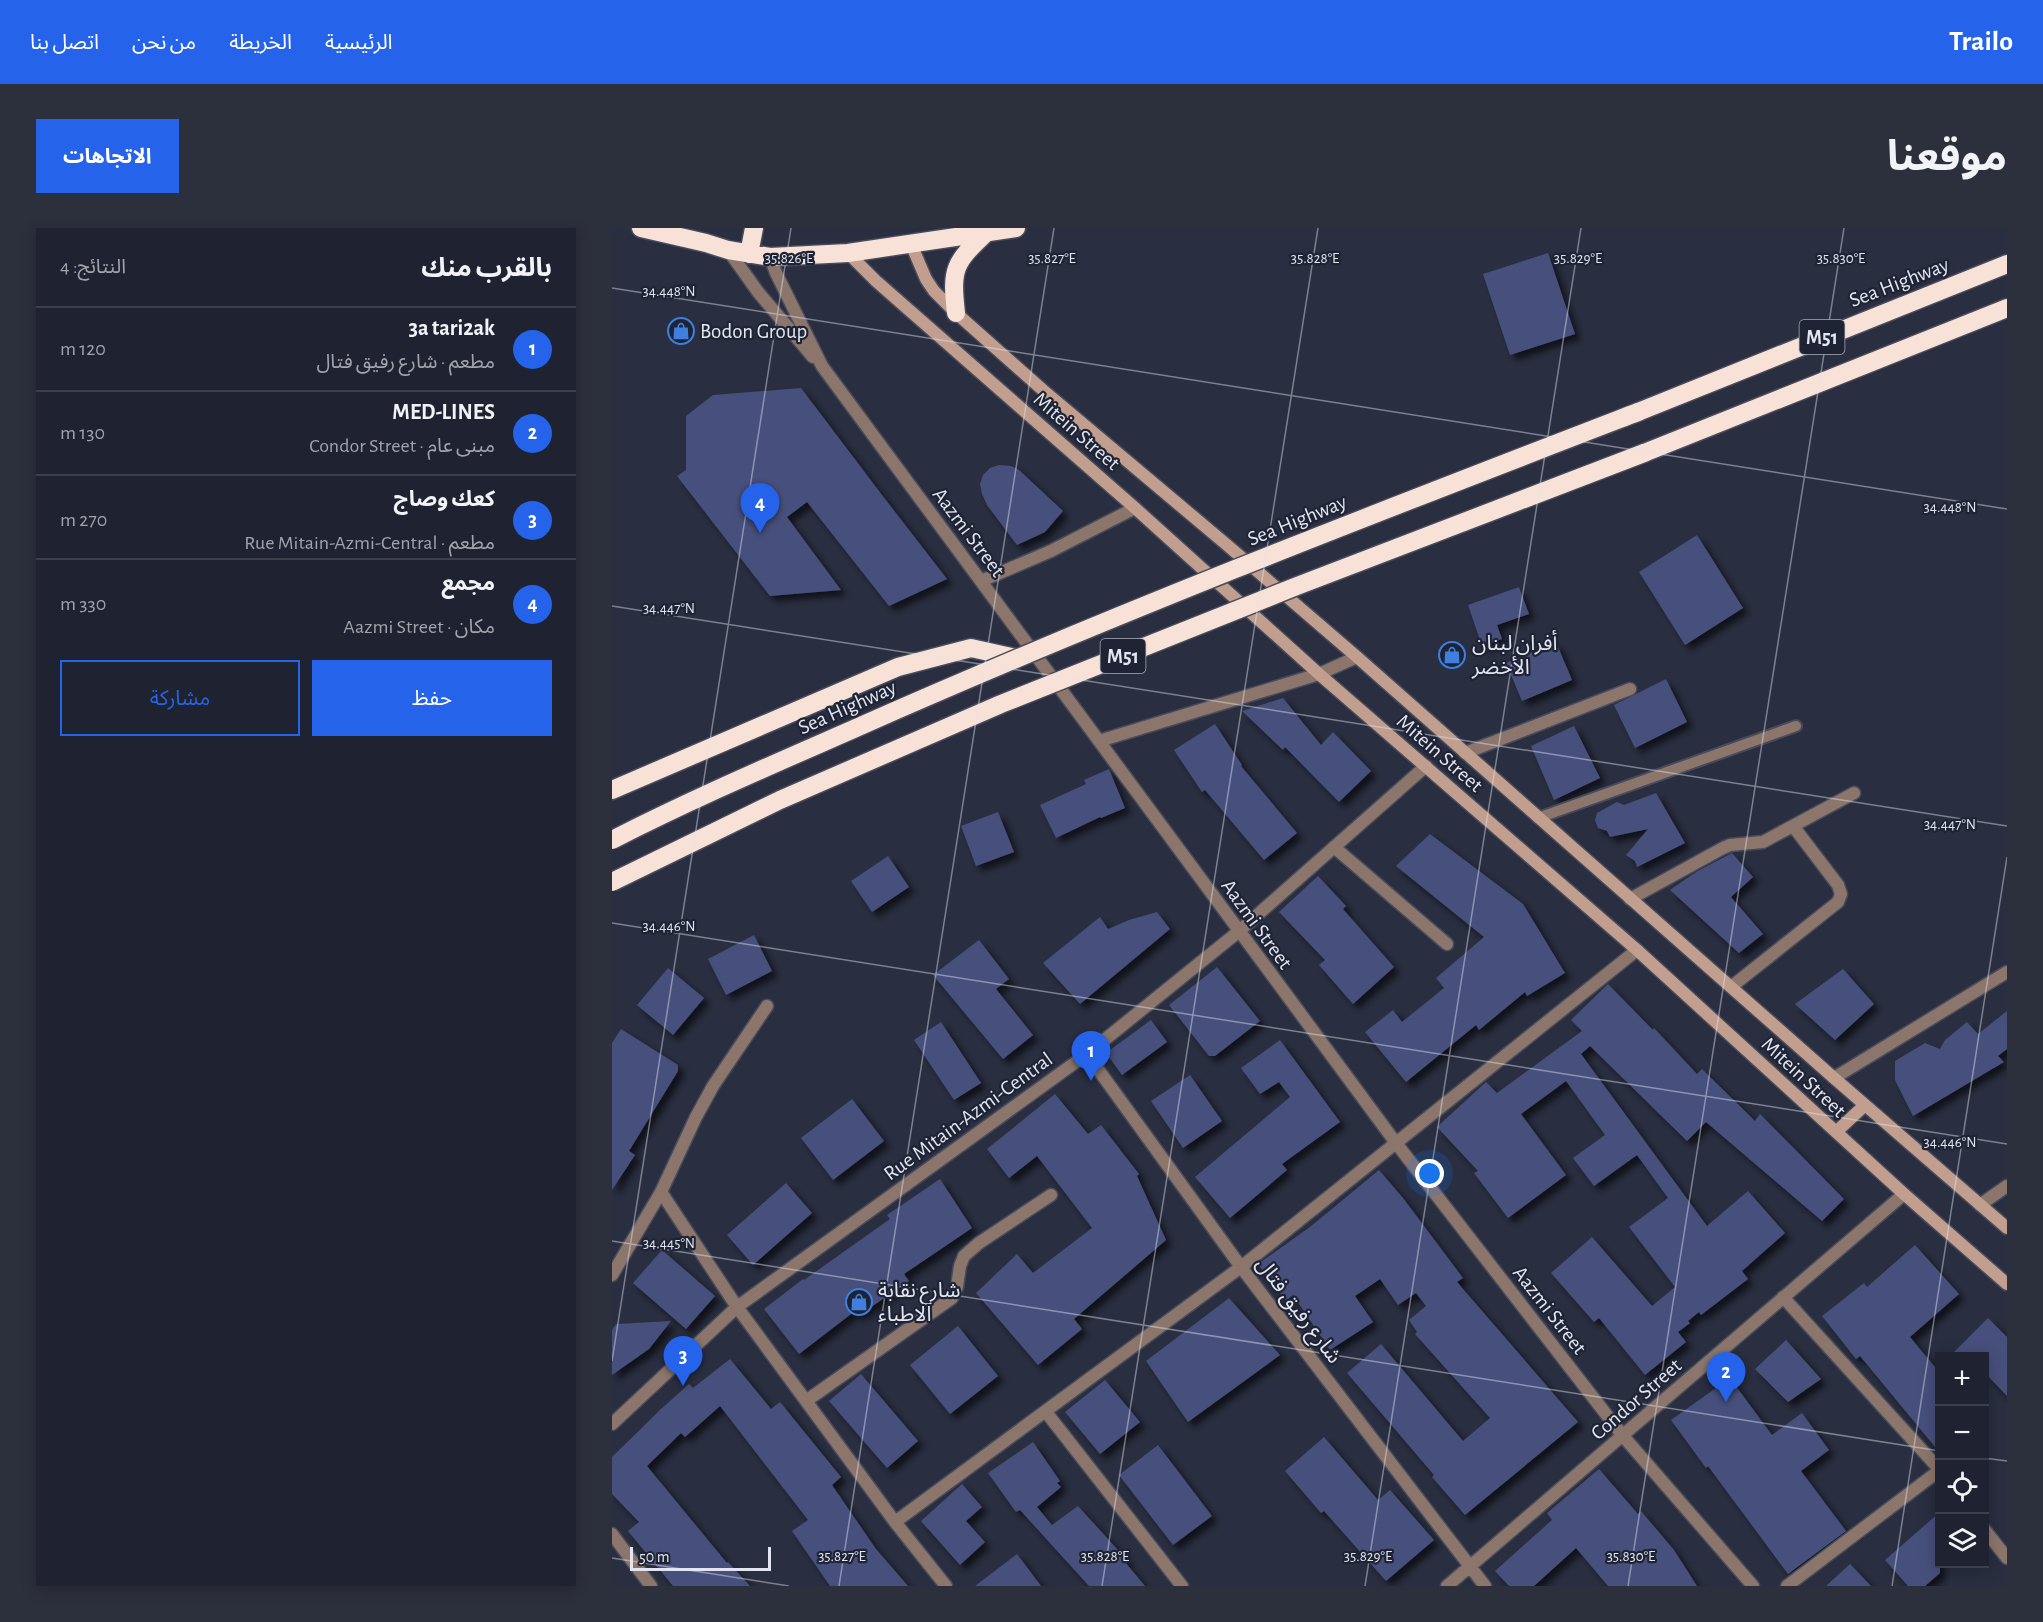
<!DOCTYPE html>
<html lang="ar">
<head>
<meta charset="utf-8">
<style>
  body { margin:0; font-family:"Alegreya Sans","Noto Sans Arabic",sans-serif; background:#2c2f3c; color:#f1f3f6; direction:rtl }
  .controls { position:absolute; right:18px; bottom:18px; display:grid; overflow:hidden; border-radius:0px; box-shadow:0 3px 15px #0003 }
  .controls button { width:54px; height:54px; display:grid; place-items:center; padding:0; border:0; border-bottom:2px solid #3c3f4c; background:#1f2230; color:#f1f3f6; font:30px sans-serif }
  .scale { position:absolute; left:18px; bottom:15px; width:141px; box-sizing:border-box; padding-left:6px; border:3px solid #e3e6f2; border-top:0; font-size:16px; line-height:21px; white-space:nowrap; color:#e3e6f2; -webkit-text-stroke:4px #1f2435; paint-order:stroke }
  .you { position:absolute; left:818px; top:946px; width:21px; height:21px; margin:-15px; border:4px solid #fff; border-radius:50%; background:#1a73e8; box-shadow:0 0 0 9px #1a73e833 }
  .badge { display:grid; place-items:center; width:39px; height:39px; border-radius:50%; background:#2563eb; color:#fff; font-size:20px; font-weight:700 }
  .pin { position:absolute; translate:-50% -50px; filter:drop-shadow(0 2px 3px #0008) }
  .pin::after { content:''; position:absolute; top:32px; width:21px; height:18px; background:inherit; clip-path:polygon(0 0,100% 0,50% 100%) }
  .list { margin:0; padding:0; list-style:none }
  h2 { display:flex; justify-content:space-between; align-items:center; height:78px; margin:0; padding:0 24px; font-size:26px }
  h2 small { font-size:20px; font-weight:400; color:#a1a4ab }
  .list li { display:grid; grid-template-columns:39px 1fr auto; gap:18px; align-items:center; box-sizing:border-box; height:84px; padding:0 24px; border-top:2px solid #3c3f4c }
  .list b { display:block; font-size:22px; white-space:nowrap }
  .list p { margin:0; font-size:20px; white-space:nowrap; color:#a1a4ab }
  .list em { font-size:20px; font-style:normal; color:#a1a4ab }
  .actions { display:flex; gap:12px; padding:18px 24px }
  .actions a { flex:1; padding:14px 0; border:2px solid #2563eb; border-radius:0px; text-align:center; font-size:21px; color:#2563eb }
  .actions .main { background:#2563eb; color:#fff }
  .icon { flex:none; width:33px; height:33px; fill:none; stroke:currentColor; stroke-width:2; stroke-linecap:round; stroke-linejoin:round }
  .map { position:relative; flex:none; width:1395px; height:1358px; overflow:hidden; direction:ltr; border-radius:0px }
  header { display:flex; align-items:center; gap:36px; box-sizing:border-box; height:84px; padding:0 30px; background:#2563eb; color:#fff }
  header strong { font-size:28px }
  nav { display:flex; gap:33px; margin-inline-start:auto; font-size:21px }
  .intro { display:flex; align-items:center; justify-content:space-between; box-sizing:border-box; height:144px; padding:0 36px }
  h1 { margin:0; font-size:42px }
  .button { padding:15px 27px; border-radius:0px; background:#2563eb; color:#fff; font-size:21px; font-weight:700 }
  main { display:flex; gap:36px; padding:0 36px }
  aside { flex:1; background:#1f2230; border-radius:0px; box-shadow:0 3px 15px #0003 }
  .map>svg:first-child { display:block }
  .building { fill:#46507b; filter:url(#shadow) }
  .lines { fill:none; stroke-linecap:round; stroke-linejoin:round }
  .lane-casing { stroke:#474b5c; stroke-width:14 }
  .street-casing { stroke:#474b5c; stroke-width:15 }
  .secondary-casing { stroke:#474b5c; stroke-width:15 }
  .highway-casing { stroke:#474b5c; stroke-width:21 }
  .lane { stroke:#8c766b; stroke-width:10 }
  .street { stroke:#8c766b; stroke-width:12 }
  .secondary { stroke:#c19e8d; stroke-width:12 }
  .highway { stroke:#f8e1d6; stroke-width:18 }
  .highway-bridge-casing { stroke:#474b5c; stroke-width:21; stroke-linecap:butt }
  .highway-bridge { stroke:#f8e1d6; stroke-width:18 }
  .ticks { fill:none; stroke:#e3e6f2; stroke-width:1.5; stroke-opacity:0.45 }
  .labels { text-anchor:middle; stroke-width:4.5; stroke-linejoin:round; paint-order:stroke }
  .shield { fill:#1f2435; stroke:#a8acb9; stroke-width:1.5 }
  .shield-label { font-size:20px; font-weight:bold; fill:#e3e6f2 }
  .street-label { font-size:21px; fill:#e3e6f2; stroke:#1f2435 }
  .poi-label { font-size:21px; fill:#e3e6f2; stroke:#1f2435; text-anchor:start }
  .ticks-label { font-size:15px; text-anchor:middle; fill:#e3e6f2; stroke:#1f2435; stroke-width:4.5; stroke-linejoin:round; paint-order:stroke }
</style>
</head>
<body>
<header>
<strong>Trailo</strong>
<nav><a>الرئيسية</a><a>الخريطة</a><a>من نحن</a><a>اتصل بنا</a></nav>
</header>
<div class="intro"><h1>موقعنا</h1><a class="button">الاتجاهات</a></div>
<main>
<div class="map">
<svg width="1395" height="1358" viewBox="0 0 1395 1358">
  <defs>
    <filter id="shadow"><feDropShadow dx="5.5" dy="5.5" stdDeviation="3" flood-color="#0009"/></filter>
  </defs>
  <rect width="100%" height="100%" fill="#292e40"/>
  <!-- building -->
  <path class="building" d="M936 25 963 106 898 127 871 46Z
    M189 160 270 267 335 351 277 378 195 274 175 289 229 362 158 368 65 248 74 242V188L101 167Z
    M387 237 399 238 407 242 451 283 433 304 405 317 375 277 370 266 368 256 371 247 378 240Z
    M1085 307 1131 380 1073 417 1027 344Z
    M907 359 917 386 885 397 890 411 870 418 856 377Z
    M944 414 960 452 910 473 894 435Z
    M1054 451 1075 494 1023 520 1002 477Z
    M671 470 709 517 721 504 759 543 727 574 673 519 671 522 630 483Z
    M603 496 630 537 629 538 685 605 652 632 593 562 590 564 562 522Z
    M962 498 988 550 942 572 919 518Z
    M497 541 513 580 489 590 488 589 444 610 428 577 474 556 472 552Z
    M1044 565 1073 615 1025 639 1023 633 1014 627 1036 601 998 609 995 603 986 600 983 592 985 585 1005 574 1012 577Z
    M386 584 402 624 364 638 349 598Z
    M818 606 911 676 953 745 915 768 913 764 867 802 864 797 794 854 753 804 781 782 790 794 832 760 824 750 872 709 784 638Z
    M1120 625 1141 649 1119 669 1151 706 1127 725 1058 662 1084 644Z
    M276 628 297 659 260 684 239 653Z
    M706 648 734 678 731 681 782 739 741 776 707 737 713 732 667 684Z
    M545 684 558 701 468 776 431 735 488 689 496 701 517 692Z
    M142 707 160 743 114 767 96 731Z
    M367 712 397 751 384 761 421 807 391 831 321 747Z
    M605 739 648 793 603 828H597L557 777Z
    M56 740 92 770 61 807 25 777Z
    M1231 741 1262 776 1223 812 1183 776Z
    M996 756 1041 802 1042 800 1085 846 1090 841 1143 893 1148 886 1232 971 1210 993 1094 894 1075 913 978 818 969 826 1095 998 1136 963 1173 1005 1130 1043 1136 1051 1089 1087 1087 1084 1076 1093 1078 1095 1066 1104 1074 1114 1033 1147 987 1090 982 1094 939 1045 980 1009 1040 1078 1063 1059 1017 999 1056 970 1025 927 982 958 961 930 993 907 954 853 909 886 954 947 896 990 862 945 866 943 825 899 874 854 885 865 970 803 959 792Z
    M1395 783V821L1386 828 1392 834 1301 888 1283 852V833L1313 815 1328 821 1333 812 1355 794 1366 806Z
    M539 792 555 814 510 847 494 825Z
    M329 794 369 855 342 872 302 812Z
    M9 801 66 837V843L17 923 23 927 0 962V815Z
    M668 812 728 894 670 936 675 942 618 990 583 949 678 869 667 854 648 866 629 840Z
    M578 847 610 893 571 920 539 873Z
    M443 866 476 906 489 897 527 946 525 948 554 1012 462 1091 470 1101 426 1137 364 1065 405 1026 421 1045 480 1000 425 928 397 950 375 921Z
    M240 871 272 913 221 952 189 910Z
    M767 942 791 970 851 1050 845 1054 966 1194 853 1287 820 1249 822 1247 735 1145 769 1116 851 1213 878 1190 803 1106 805 1104 797 1092 814 1078 804 1065 786 1077 768 1051 743 1068 761 1094 718 1122 681 1067 674 1073 646 1036 698 999Z
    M328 951 360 1000 292 1046 297 1053 246 1088 243 1083 187 1126 152 1081 191 1051 192 1052 278 991 275 987Z
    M174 955 200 985 141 1037 115 1007Z
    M1303 1017 1347 1066 1298 1109 1328 1145V1225L1248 1128 1244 1131 1210 1088 1252 1055 1255 1059Z
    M50 1022 103 1068 74 1101 21 1055Z
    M617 1070 668 1127 576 1194 534 1133Z
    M1376 1090 1395 1109V1168L1372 1144V1128H1338Z
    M59 1093 37 1121 0 1147V1102L4 1096Z
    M346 1098 386 1148 338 1186 298 1137Z
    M1174 1112 1209 1151 1176 1174 1143 1141Z
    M118 1131 159 1181 168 1174 229 1249 220 1257 264 1321 296 1358H218L180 1303 196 1292 108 1178 73 1209 69 1205 35 1238 115 1335 116 1334 138 1358H61L16 1303 27 1294 0 1266V1229L49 1181 77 1156 81 1160Z
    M249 1146 306 1213 275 1240 217 1173Z
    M1118 1150 1160 1207 1190 1185 1217 1222 1189 1243 1234 1303 1176 1346 1096 1238 1094 1240 1059 1192Z
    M493 1152 528 1194 488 1226 453 1184Z
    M712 1209 766 1272 778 1262 822 1312 774 1353 712 1283 709 1285 673 1243Z
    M421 1214 448 1253 445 1255 449 1259 425 1279 440 1297 466 1278 515 1332 513 1334 533 1358H477L408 1282 404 1284 376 1245Z
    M546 1217 600 1288 561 1317 507 1247Z
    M987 1241 1026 1286 1029 1283 1062 1322 1085 1358H996L964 1320 922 1358H897L883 1343 940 1292 935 1285Z
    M350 1256 370 1279 354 1293 373 1314 348 1337 309 1293Z
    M1328 1284V1345L1313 1358H1296L1273 1332Z
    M405 1326 429 1358H363Z
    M1238 1336 1259 1358H1214Z"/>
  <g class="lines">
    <defs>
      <path id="lane" d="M926 590 1184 498"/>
      <path id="street" d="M116 22 146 64 201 129
        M158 29 164 45 210 138 784 915 1011 1208 1141 1358
        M369 353 439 323 523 280
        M487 513 707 446 745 429
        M853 525 1018 461
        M722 619 835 716
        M1018 671 1111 620 1118 617 1151 614 1242 565
        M1119 759 1226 674 1229 666 1226 657 1181 598
        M475 826 629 1039 873 1358
        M1222 850 1395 744
        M49 964 125 1079 283 1294 334 1358
        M1368 977 1395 958
        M0 1047 49 964 84 889 101 858 155 778
        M1171 1069 1328 1242
        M194 1173 340 1070 345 1059 348 1038 352 1028 367 1015 439 967
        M434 1184 570 1358
        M0 1196 125 1079 475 826 626 704 814 538
        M283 1294 629 1039 1025 722
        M1372 1301 1395 1330
        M0 1306 39 1358
        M835 1358 1292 966
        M1175 1358 1328 1242"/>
      <path id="secondary" d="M299 16 314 51 322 63 344 85 432 163 615 317 745 429 1222 850 1395 1000
        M236 25 264 53 523 280 707 446 1025 722 1292 966 1395 1056
        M1224 904 1253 877"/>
      <path id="highway" d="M29 0 94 15 116 22 158 29 236 25 404 0
        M137 26 142 0
        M344 85C339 40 342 35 375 4
        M1026 184 1395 36
        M1032 225 1395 80
        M0 562 286 439 359 420 404 430"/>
    </defs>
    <!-- lane casing -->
    <use href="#lane" class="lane-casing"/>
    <!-- street casing -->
    <use href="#street" class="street-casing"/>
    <!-- secondary casing -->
    <use href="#secondary" class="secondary-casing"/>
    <!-- highway casing -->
    <use href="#highway" class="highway-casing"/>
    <!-- lane -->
    <use href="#lane" class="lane"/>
    <!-- street -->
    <use href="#street" class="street"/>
    <!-- secondary -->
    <use href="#secondary" class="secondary"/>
    <!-- highway -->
    <use href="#highway" class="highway"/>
    <defs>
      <path id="highway-bridge" d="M0 612C80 571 162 536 244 500 501 386 764 285 1026 184
        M0 654 168 572 389 476 685 358 1032 225"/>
    </defs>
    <!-- highway-bridge casing -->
    <use href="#highway-bridge" class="highway-bridge-casing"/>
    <!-- highway-bridge -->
    <use href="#highway-bridge" class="highway-bridge"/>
  </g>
  <!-- ticks -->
  <path class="ticks" d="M0 60 1395 281M0 378 1395 598M0 695 1395 916M0 1013 1328 1223M0 1133 179 0M1372 1230 1395 1233M0 1330 177 1358M227 1358 442 0M490 1358 706 0M753 1358 969 0M1016 1358 1232 0M1280 1358 1395 629"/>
  <!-- icons -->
  <defs>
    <symbol id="shop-ring" viewBox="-11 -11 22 22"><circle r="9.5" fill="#1f2435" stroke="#3f7fe0" stroke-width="1.5"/><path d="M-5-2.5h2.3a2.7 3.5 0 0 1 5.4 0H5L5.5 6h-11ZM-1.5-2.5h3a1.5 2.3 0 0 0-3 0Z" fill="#3f7fe0"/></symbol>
  </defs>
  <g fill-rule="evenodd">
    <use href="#shop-ring" x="54" y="88" width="30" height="30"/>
    <use href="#shop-ring" x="825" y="412" width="30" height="30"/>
    <use href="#shop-ring" x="232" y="1059" width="30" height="30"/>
  </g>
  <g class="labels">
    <!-- shield labels -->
    <g class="shield">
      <rect x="1187.5" y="92" width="45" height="34" rx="4.5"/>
      <rect x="488.5" y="411" width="45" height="34" rx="4.5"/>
    </g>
    <g class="shield-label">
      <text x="1210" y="116">M51</text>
      <text x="511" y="435">M51</text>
    </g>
    <!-- street labels -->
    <g class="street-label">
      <text transform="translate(1287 54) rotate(-21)" y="7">Sea Highway</text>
      <text transform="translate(465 203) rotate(41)" y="7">Mitein Street</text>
      <text transform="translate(685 292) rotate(-22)" y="7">Sea Highway</text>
      <text transform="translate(357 304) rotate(53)" y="7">Aazmi Street</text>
      <text transform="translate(235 479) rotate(-24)" y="7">Sea Highway</text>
      <text transform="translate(828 525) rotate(41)" y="7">Mitein Street</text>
      <text transform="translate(645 696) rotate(54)" y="7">Aazmi Street</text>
      <text transform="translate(1192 849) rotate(43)" y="7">Mitein Street</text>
      <text transform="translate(356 888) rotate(-36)" y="7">Rue Mitain-Azmi-Central</text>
      <text transform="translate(687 1082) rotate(53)" y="7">شارع رفيق فتال</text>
      <text transform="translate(938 1082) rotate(52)" y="7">Aazmi Street</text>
      <text transform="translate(1024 1171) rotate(-41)" y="7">Condor Street</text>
    </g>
    <!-- poi labels -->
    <g class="poi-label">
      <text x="88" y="110">Bodon Group</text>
      <text x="860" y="422">أفران لبنان<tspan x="860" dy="24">الأخضر</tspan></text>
      <text x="266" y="1069">شارع نقابة<tspan x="266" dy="24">الاطباء</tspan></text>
    </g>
  </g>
  <g class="ticks-label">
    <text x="177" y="35">35.826°E</text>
    <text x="440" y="35">35.827°E</text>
    <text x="703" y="35">35.828°E</text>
    <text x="966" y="35">35.829°E</text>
    <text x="1229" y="35">35.830°E</text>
    <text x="57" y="68">34.448°N</text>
    <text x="1338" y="284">34.448°N</text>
    <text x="57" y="385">34.447°N</text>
    <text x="1338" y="601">34.447°N</text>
    <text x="57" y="703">34.446°N</text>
    <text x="1338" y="919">34.446°N</text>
    <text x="57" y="1020">34.445°N</text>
    <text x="230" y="1333">35.827°E</text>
    <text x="493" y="1333">35.828°E</text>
    <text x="756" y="1333">35.829°E</text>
    <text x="1019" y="1333">35.830°E</text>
  </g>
</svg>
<div class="controls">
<button>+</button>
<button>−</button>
<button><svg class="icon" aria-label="locate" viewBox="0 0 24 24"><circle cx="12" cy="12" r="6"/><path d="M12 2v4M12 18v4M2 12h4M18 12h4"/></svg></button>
<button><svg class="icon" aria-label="layers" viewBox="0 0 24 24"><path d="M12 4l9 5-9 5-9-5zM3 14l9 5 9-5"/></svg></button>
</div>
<div class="scale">50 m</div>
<div class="you"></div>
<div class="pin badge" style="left:479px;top:853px">1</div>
<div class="pin badge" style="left:1114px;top:1174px">2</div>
<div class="pin badge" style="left:71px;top:1158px">3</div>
<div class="pin badge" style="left:148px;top:305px">4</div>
</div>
<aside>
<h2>بالقرب منك<small>النتائج: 4</small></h2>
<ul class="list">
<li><span class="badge">1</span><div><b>3a tari2ak</b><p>مطعم · شارع رفيق فتال</p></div><em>120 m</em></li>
<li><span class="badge">2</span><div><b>MED-LINES</b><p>مبنى عام · Condor Street</p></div><em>130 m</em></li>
<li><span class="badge">3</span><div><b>كعك وصاج</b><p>مطعم · Rue Mitain-Azmi-Central</p></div><em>270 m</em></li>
<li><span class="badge">4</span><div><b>مجمع</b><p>مكان · Aazmi Street</p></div><em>330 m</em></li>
</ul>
<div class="actions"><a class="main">حفظ</a><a>مشاركة</a></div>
</aside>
</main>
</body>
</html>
